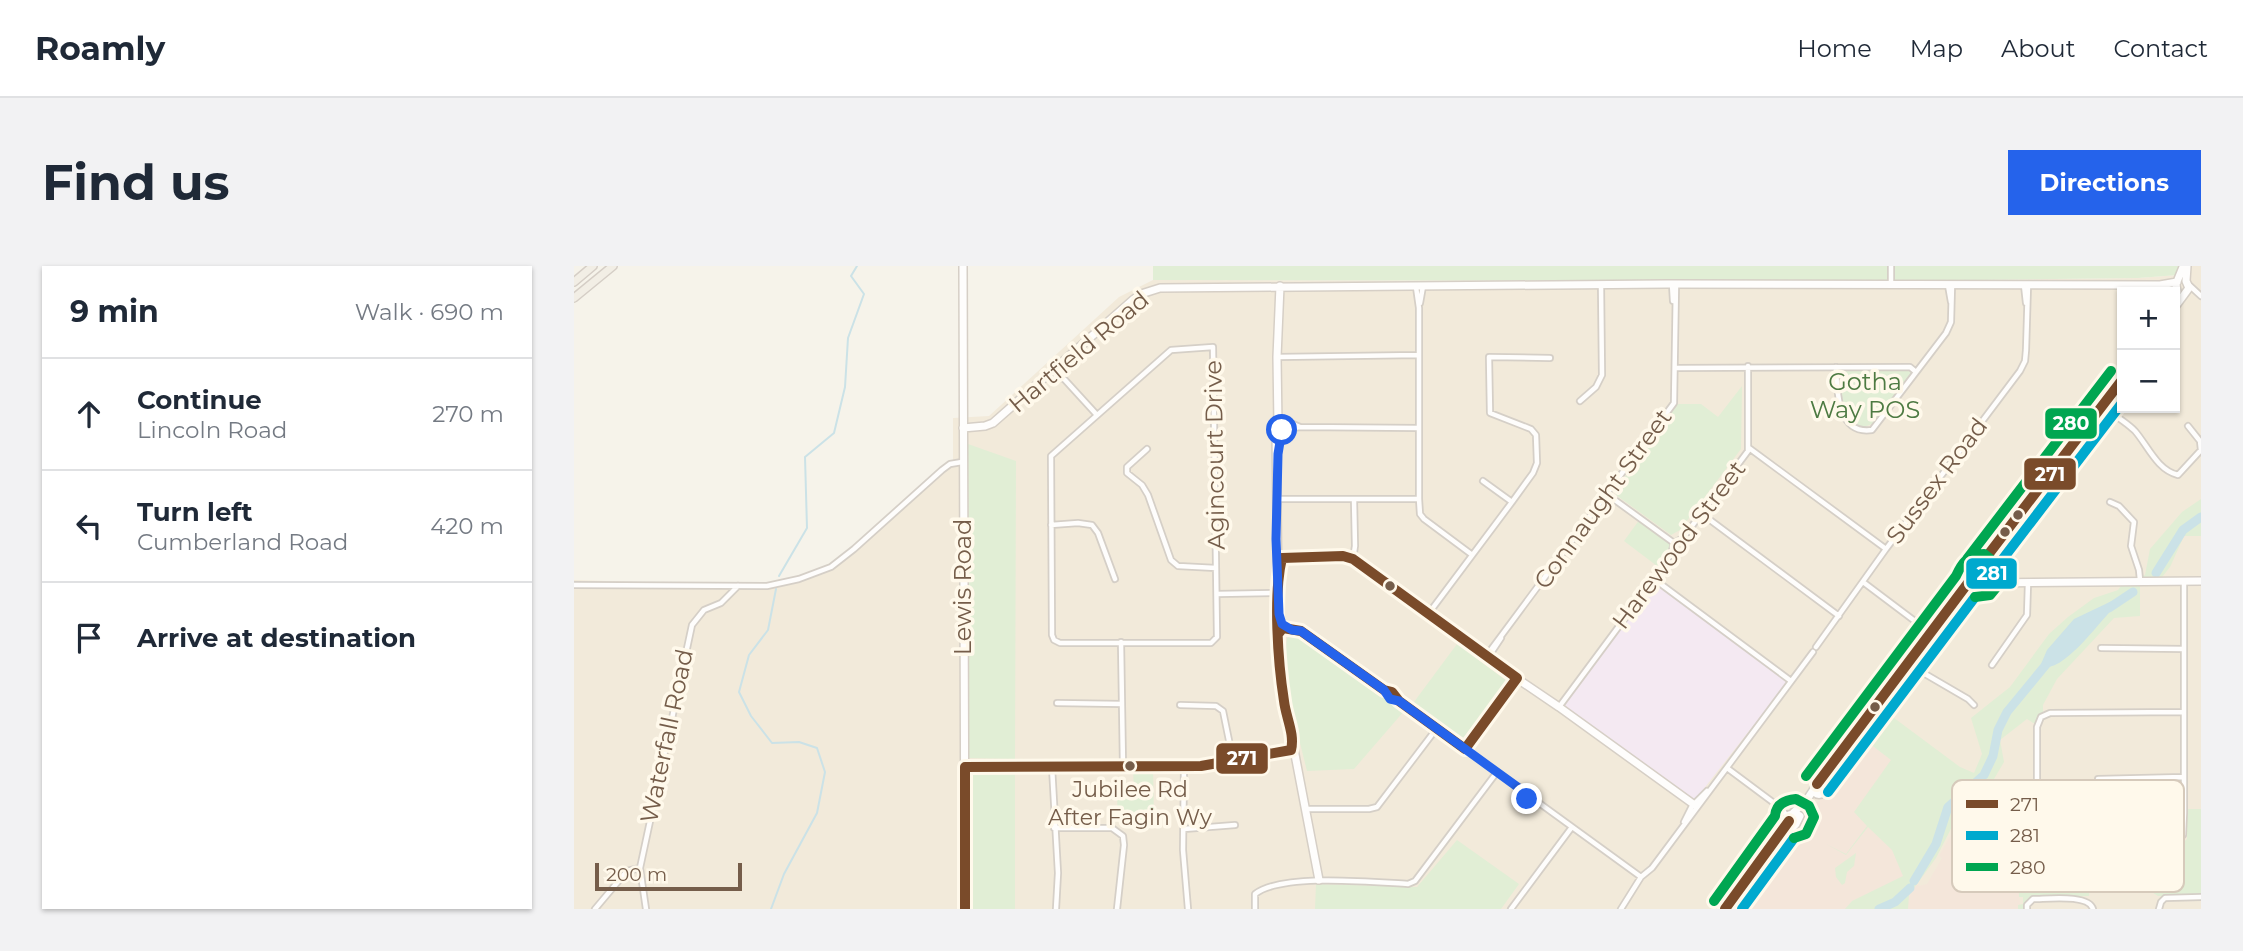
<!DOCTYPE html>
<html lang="en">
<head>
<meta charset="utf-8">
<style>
  body { margin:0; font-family:Montserrat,sans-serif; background:#f2f2f3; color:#1f2937 }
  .controls { position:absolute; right:21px; top:21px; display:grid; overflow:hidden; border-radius:0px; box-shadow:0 2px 5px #0004 }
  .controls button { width:63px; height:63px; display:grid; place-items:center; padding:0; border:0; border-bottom:2px solid #e0e1e3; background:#fff; color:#1f2937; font:35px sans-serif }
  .scale { position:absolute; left:21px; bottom:18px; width:147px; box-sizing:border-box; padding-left:7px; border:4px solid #755d4a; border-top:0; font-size:19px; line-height:24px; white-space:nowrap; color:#755d4a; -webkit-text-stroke:5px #fff9eb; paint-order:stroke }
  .stop { position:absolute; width:21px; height:21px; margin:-16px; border:5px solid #2563eb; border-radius:50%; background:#fff }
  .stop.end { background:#2563eb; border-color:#fff; box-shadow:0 2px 7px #0008 }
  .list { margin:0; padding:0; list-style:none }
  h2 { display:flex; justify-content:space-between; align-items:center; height:91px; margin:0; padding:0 28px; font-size:30px }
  h2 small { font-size:23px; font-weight:400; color:#747a83 }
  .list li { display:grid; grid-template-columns:46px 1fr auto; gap:21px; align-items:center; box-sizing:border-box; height:112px; padding:0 28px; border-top:2px solid #e0e1e3 }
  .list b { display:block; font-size:26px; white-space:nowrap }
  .list p { margin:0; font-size:23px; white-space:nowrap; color:#747a83 }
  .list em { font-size:23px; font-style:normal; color:#747a83 }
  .icon { flex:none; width:38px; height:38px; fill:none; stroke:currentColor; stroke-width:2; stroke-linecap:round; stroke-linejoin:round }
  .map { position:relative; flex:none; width:1627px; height:643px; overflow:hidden; border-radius:0px }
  header { display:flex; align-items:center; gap:42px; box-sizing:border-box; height:98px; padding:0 35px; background:#fff; border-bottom:2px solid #e0e1e3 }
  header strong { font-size:33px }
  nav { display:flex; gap:38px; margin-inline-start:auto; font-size:24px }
  .intro { display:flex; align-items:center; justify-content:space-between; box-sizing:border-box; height:168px; padding:0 42px }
  h1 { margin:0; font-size:49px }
  .button { padding:18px 32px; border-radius:0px; background:#2563eb; color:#fff; font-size:24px; font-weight:700 }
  main { display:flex; gap:42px; padding:0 42px }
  aside { flex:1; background:#fff; border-radius:0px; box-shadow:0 2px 5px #0004 }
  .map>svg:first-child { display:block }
  .residential { fill:#f2eada; fill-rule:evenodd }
  .commercial { fill:#f4e6da }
  .education { fill:#f4e9f2 }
  .green { fill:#e1eed5 }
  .water { fill:#cbe2e7 }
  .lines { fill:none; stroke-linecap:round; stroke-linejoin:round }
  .stream { stroke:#cbe2e7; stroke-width:2 }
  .river { stroke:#cbe2e7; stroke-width:9 }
  .street-casing { stroke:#d5cfc7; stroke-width:8 }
  .secondary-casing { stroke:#d6cfc6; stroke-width:10 }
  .primary-casing { stroke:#d5cec6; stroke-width:10 }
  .street { stroke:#fefdfc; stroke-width:4.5 }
  .secondary { stroke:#fefdfc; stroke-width:7 }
  .primary { stroke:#f2eee5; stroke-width:7 }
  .bus-1-casing { stroke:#fff9eb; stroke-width:16 }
  .bus-2-casing { stroke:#fff9eb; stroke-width:16 }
  .bus-3-casing { stroke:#fff9eb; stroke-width:16 }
  .bus-1 { stroke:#7a4b2a; stroke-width:10 }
  .bus-2 { stroke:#00a9ce; stroke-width:10 }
  .bus-3 { stroke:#00a651; stroke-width:10 }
  .route { stroke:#2563eb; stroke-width:9 }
  .bus-dot { fill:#755d4a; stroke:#fff9eb; stroke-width:2.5 }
  .labels { text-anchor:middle; stroke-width:7; stroke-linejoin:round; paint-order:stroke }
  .bus-label { font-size:22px; fill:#755d4a; stroke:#fff9eb }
  .street-label { font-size:24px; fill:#755d4a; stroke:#fff9eb }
  .park-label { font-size:24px; fill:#4d7a42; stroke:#fff9eb }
  .key { fill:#fff9eb; stroke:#d6cabb; stroke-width:2 }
  .key-label { font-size:19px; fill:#755d4a }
  .line-badge { stroke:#fff9eb; stroke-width:2.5 }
  .badge-label { font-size:19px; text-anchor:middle; font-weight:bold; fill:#fff }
</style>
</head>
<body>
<header>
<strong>Roamly</strong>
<nav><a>Home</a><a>Map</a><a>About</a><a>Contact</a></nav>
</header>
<div class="intro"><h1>Find us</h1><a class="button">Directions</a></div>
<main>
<aside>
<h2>9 min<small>Walk · 690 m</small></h2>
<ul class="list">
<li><svg class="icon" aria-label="ahead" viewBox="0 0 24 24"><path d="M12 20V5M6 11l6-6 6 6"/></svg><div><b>Continue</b><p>Lincoln Road</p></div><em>270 m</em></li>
<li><svg class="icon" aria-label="left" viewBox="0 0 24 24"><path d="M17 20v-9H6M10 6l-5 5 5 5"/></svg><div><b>Turn left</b><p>Cumberland Road</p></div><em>420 m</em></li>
<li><svg class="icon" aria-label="arrive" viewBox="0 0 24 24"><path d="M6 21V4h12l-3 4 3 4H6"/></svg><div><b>Arrive at destination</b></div></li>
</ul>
</aside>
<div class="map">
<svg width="1627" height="643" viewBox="0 0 1627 643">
  <rect width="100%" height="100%" fill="#f6f3ea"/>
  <!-- residential -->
  <path class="residential" d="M1604 0H1627V643H0V314L193 320 224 314 262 298 374 202 379 200V152L415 150 545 31 579 14 1330 15 1564 12 1604 9ZM1548 26H1601V142H1548Z"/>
  <!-- commercial -->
  <path class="commercial" d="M1291 474 1325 499 1313 575 1335 612 1345 620 1353 618 1368 592 1365 590 1378 567 1381 569 1388 563 1392 564 1444 594 1446 643H1173L1184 628 1200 595 1243 536 1252 531 1258 524V517Z"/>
  <!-- education -->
  <path class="education" d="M1080 313 1215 414 1121 534 985 441Z"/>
  <!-- green -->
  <path class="green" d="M579 0H1604V9L1564 12 1330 15 579 14Z
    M1335 102 1338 105 1337 109 1301 157 1290 161C1266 154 1261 126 1268 104Z
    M1168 120 1167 183 1106 264 1097 269 1042 229V223L1104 138H1127L1144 151Z
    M394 178 442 195 441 493 395 492Z
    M1627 233V270H1610L1596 301 1585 315 1566 317V350L1540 352 1483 413 1469 439V446L1461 458 1453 453 1426 474 1430 496 1413 525 1383 551 1362 592 1335 629 1334 643H1271L1278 635 1329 610 1318 584 1294 561 1272 589 1252 578 1272 588 1293 560 1280 546 1317 494 1291 474 1312 446 1386 501 1400 507 1408 488 1397 452 1436 421 1475 368 1494 351 1520 332 1544 324 1549 317 1571 309 1576 283 1608 246Z
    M1066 253 1100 277 1087 303 1050 275Z
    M721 368C741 373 797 418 812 433 817 438 825 440 831 444L780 503 733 505 713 425 710 401 713 372Z
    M883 378 933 415 888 474 837 440Z
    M559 500H579L580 554 544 555 543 531 560 530Z
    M403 507H441V643H396L395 511Z
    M1613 543H1627V630H1584L1576 625 1575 617 1516 614 1515 630 1460 631 1453 643H1444V639L1449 638V631H1445L1444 585H1455L1466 579 1604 581 1613 573Z
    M883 574 945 618 927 643H741L742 618 843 621Z
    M1282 587 1280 600 1273 606 1271 617 1268 619 1262 611 1261 602Z"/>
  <!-- water -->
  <path class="water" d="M1540 334 1544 338C1527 352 1492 406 1468 401L1467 398 1473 384 1500 353Z"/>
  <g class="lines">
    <!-- stream -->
    <path class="stream" d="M205 310 233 262 231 191 260 167 271 121 274 72 290 28 277 10 283 0
      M197 643 210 608 243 547 251 506 243 482 225 476 198 477 177 450 165 426 175 389 194 364 202 323"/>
    <!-- river -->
    <path class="river" d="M1582 307 1609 264 1627 251
      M1535 342 1559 326
      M1340 615 1362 578 1374 541 1410 509 1419 490 1424 464 1433 446 1475 395
      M1305 643 1321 636 1336 622"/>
    <defs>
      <path id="street" d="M1317 0V19
        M1098 18 1099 35
        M1374 19 1377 36
        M1450 19 1452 37
        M1615 19 1627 30
        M842 21 845 42V233
        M1565 23 1568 26H1582
        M846 37 849 20
        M639 81 643 371 637 377H486L480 374 478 369 477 190 597 84Z
        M703 91 845 89
        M1262 101C1263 125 1263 169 1298 164L1372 67 1377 56 1378 19
        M1102 102 1336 101 1342 106
        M479 105 491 114 523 149
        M1006 135 1022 121 1028 109 1027 19
        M1528 141C1539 148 1552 156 1561 165 1574 180 1583 204 1604 209L1627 184 1626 175 1614 160
        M704 160 719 158 726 161
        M705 161 708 164 726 161 845 162
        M1175 182 1312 283
        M573 183 553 201V207L568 219 574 229 597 294 604 300 642 302
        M909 215 938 236
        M1034 229 1100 277
        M704 233H845L846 248 850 253 897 288
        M1536 236 1545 240 1560 256 1557 280 1565 304 1566 314
        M1128 248 1265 350
        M477 259 504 257 518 259 524 267 541 313
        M779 293 781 280 780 233
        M1080 313 1217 415
        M1289 316 1358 368
        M0 319 193 320 225 313 257 301 280 283 368 204 376 198 388 196
        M643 328 703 327
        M855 347 938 236 959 207 963 197 962 169 957 163 916 147 915 91 976 92
        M706 352 710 360 733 369 810 424 816 433 825 435 949 525 957 526 961 534 1067 611
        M547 376 549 500
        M1242 381 1312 283 1446 105 1451 95 1452 84 1454 19
        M1527 382 1610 383
        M913 389 1100 137 1102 18
        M913 389 917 387 927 372
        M1334 398 1394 433 1400 439
        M1418 399 1453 349 1454 317
        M810 424 818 426 825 434
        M483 437 548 438
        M606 439 642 440 649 445 659 494
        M985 441 1080 313 1097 288 1100 277 1109 272 1174 185V100
        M1610 446 1476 447 1467 451 1463 461V567L1466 574 1470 577 1600 576 1609 569 1610 547V315
        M891 483 942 413
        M610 500 609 584 614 643
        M391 501 627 500 697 486 714 480 718 482 704 488 697 486
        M478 501 484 607 482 643
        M1153 502 1208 543 1214 552
        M1524 513 1610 511
        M949 525 953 533 961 534
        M732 543H795L803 541 863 462
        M1110 556 1118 540 1133 525
        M480 562H538L549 570 550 579 543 643
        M610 563 661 559
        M21 643 53 605 66 602
        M72 643 66 602 118 359 130 344 147 337 164 320
        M681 643V628C708 607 798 616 834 618L841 615 923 506
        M937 643 998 561
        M1047 643 1067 611 1078 602 1239 386
        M1453 643V639L1459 633C1474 633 1515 628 1519 643
        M1585 643 1587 636 1591 632 1627 631"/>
      <path id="secondary" d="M389 0 391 643
        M706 20 703 91 704 160 702 167 705 405 745 614
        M1601 38 1603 26 1602 18 1609 1
        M1601 41 1615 22 1612 15 1613 0
        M389 162 411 160 419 157 560 33 567 28 586 22 1094 18 1586 19 1603 16
        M705 290 708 292 769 290 779 293 899 382 913 389 920 397 985 441 1122 540
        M1404 302 1548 114
        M1408 317 1627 315
        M1239.5 523a5.5 5.5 0 1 1 11 0a5.5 5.5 0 1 1-11 0Z
        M1243 518 1394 317 1400 305 1407 302 1413 307 1412 313 1408 317H1403L1398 311
        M1251 521 1257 509 1278 481
        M1219 547 1232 535 1240 523
        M1151 643 1215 555V549L1221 547 1226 550 1222 558 1215 555
        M1162 643C1182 614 1198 583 1222 558"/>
      <path id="primary" d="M0 16 19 0
        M0 32 39 0"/>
    </defs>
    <!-- street casing -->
    <use href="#street" class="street-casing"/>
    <!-- secondary casing -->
    <use href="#secondary" class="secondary-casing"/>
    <!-- primary casing -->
    <use href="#primary" class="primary-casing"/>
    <!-- street -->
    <use href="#street" class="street"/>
    <!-- secondary -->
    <use href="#secondary" class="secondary"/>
    <!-- primary -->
    <use href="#primary" class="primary"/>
    <defs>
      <path id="bus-1" d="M1404 302 1548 114
        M391 501 627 500 717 484C721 468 712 452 710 435 704 397 699 329 708 292L769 290 779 293 943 412 891 483 825 435 818 426 810 424 727 365 709 362 705 367
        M391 501V643
        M1243 518 1394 317 1400 305 1407 302 1413 307 1412 313 1408 317H1403L1398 311
        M1151 643 1215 555"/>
      <path id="bus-2" d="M1415 311 1548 137
        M1254 526 1401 331
        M1168 643 1220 572"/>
      <path id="bus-3" d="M1393 293 1537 105
        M1232 510 1382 310C1388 297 1394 288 1410 288L1425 300 1427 307 1425 318 1416 329 1401 331
        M1140 635 1201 550C1202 538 1211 534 1222 533L1235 540 1240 551 1232 568 1220 572"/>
    </defs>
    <!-- bus-1 casing -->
    <use href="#bus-1" class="bus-1-casing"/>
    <!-- bus-2 casing -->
    <use href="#bus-2" class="bus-2-casing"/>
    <!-- bus-3 casing -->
    <use href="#bus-3" class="bus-3-casing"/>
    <!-- bus-1 -->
    <use href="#bus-1" class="bus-1"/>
    <!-- bus-2 -->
    <use href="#bus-2" class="bus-2"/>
    <!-- bus-3 -->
    <use href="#bus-3" class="bus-3"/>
  </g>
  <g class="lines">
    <!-- route -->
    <path class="route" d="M708 164 704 188 702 273 705 348 708 358 718 364 727 365 810 424 816 433 825 435 949 525 953 533"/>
  </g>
  <!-- markers -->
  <g class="bus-dot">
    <circle cx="1444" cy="249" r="6"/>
    <circle cx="1431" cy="266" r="6"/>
    <circle cx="816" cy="320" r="6"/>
    <circle cx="1301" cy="441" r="6"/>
    <circle cx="556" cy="500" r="6"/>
  </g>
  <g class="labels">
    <!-- bus labels -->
    <g class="bus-label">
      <text x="556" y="531">Jubilee Rd<tspan x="556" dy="28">After Fagin Wy</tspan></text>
    </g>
    <!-- street labels -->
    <g class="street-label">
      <text transform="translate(505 86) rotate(-40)" y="8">Hartfield Road</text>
      <text transform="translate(641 189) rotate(-91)" y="8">Agincourt Drive</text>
      <text transform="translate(1363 215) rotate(-53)" y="8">Sussex Road</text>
      <text transform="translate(1029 233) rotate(-54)" y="8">Connaught Street</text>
      <text transform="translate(1105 279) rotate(-53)" y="8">Harewood Street</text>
      <text transform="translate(389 321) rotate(-90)" y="8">Lewis Road</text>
      <text transform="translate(93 470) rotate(-78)" y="8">Waterfall Road</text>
    </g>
    <!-- park labels -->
    <g class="park-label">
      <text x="1291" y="124">Gotha<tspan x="1291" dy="28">Way POS</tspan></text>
    </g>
  </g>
  <!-- legend -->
  <rect x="1378" y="514" width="232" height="112" rx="10" class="key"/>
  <rect x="1392" y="534" width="32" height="8" fill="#7a4b2a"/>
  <rect x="1392" y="565" width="32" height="9" fill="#00a9ce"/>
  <rect x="1392" y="597" width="32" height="8" fill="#00a651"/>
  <g class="key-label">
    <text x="1436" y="545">271</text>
    <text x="1436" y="576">281</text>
    <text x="1436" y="608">280</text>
  </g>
  <g class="line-badge">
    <rect x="1470" y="141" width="54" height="33" rx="7" fill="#00a651"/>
    <rect x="1449" y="191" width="54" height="34" rx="7" fill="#7a4b2a"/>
    <rect x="1391" y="291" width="53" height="33" rx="7" fill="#00a9ce"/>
    <rect x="641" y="476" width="54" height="33" rx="7" fill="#7a4b2a"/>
  </g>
  <g class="badge-label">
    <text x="1497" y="164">280</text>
    <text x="1476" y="215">271</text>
    <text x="1418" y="314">281</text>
    <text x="668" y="499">271</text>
  </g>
</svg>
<div class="controls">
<button>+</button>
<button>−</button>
</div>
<div class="scale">200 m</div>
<div class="stop" style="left:708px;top:164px"></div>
<div class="stop end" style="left:953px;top:533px"></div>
</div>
</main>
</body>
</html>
